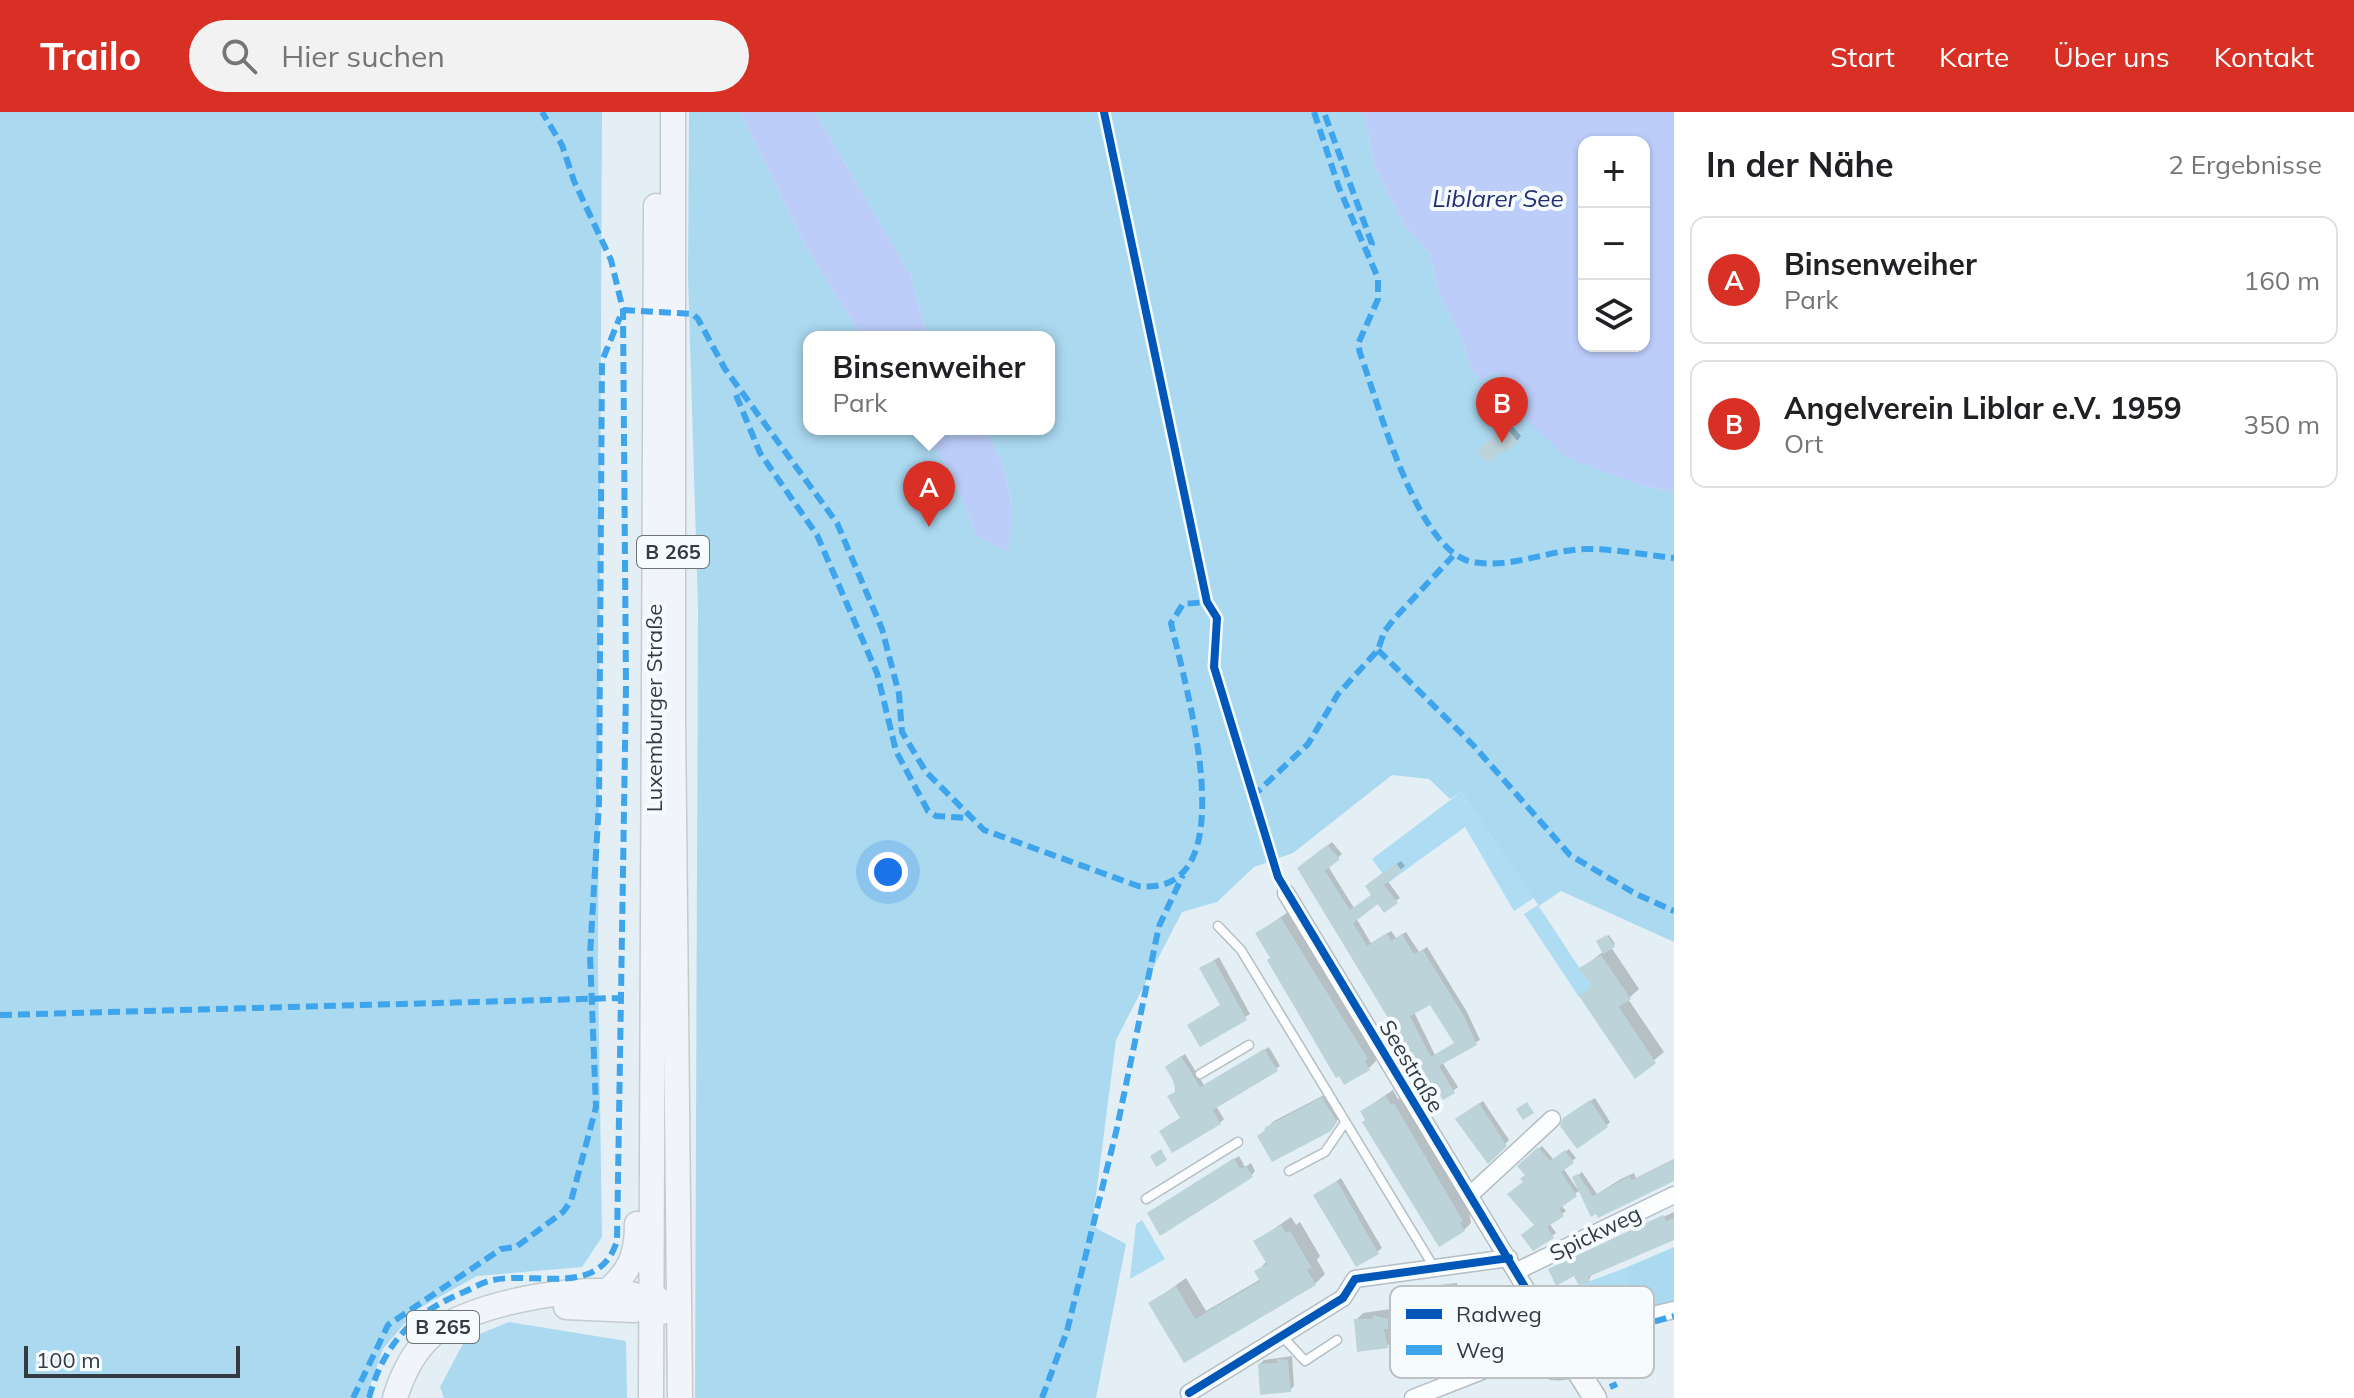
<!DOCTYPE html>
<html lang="de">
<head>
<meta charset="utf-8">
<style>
  body { margin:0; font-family:Mulish,sans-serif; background:#f2f2f2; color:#202124 }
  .controls { position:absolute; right:24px; top:24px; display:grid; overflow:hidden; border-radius:16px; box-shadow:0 2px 6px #0004 }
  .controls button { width:72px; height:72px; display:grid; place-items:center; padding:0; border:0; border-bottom:2px solid #e0e0e0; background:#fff; color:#202124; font:40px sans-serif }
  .scale { position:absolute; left:24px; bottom:20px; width:216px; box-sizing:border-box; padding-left:8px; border:4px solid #313b41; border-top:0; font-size:22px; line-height:28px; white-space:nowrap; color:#313b41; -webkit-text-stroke:6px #f6fbfe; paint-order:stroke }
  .you { position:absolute; left:888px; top:760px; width:28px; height:28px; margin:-20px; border:6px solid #fff; border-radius:50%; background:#1a73e8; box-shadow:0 0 0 12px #1a73e833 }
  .badge { display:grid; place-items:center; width:52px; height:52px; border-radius:50%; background:#d93025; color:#fff; font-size:26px; font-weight:700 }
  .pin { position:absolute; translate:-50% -66px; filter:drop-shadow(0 2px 4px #0008) }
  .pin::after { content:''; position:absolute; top:42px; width:28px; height:24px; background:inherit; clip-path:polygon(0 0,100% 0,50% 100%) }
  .popup { position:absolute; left:803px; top:219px; width:252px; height:104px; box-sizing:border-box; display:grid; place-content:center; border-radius:16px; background:#fff; filter:drop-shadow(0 2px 6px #0005); font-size:26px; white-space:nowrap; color:#757577 }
  .popup b { font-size:30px; color:#202124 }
  .popup::after { content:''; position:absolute; left:50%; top:100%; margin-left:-16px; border:16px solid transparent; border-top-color:#fff }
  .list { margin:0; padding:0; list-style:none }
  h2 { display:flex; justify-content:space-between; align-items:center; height:104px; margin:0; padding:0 32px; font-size:34px }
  h2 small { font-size:26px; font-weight:400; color:#757577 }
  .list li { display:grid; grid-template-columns:52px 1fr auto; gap:24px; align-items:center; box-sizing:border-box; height:128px; margin:0 16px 16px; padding:0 16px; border:2px solid #e0e0e0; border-radius:16px }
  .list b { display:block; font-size:30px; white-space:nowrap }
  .list p { margin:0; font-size:26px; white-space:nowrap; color:#757577 }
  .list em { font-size:26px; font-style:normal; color:#757577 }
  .icon { flex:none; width:44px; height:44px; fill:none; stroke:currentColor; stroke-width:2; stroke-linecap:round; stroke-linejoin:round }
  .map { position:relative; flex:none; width:1674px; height:1286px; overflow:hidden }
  header { display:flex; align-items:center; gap:48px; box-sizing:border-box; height:112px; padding:0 40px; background:#d93025; color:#fff }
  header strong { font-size:38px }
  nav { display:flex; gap:44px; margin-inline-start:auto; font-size:28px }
  .search { width:560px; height:72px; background:#f2f2f2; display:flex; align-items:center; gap:20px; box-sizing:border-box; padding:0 28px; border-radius:44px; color:#757577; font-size:30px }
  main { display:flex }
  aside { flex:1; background:#fff }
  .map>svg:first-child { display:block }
  .green { fill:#aedcf3 }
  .forest { fill:#abd9f0 }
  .water { fill:#bccdfa; fill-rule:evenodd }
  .shadow { fill:#0003; fill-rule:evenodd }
  .building { fill:#bbd3d9; fill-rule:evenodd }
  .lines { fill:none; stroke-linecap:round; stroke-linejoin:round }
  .lane-casing { stroke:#b4bec3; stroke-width:11 }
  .street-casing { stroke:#b4bec3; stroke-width:19 }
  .secondary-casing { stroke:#b4bec3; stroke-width:25 }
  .primary-casing { stroke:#c4cbce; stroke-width:27 }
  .lane { stroke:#fbfdfe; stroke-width:8 }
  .street { stroke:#fbfdfe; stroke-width:16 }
  .secondary { stroke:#f6f8fa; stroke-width:22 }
  .primary { stroke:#f1f4f8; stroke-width:24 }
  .quiet { stroke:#3ea4ec; stroke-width:6; stroke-dasharray:12 6; stroke-linecap:butt }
  .cycleway-casing { stroke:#f6fbfe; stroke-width:13 }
  .cycleway { stroke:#0057b8; stroke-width:8 }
  .labels { text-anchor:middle; stroke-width:8; stroke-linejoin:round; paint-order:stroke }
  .shield { fill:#f6fbfe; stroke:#6c757a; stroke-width:2 }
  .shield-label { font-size:20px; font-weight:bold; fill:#313b41 }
  .street-label { font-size:22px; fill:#313b41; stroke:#f6fbfe }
  .water-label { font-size:24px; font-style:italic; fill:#222e74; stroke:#f6fbfe }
  .key { fill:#f6fbfe; stroke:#bbc1c5; stroke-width:2 }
  .key-label { font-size:22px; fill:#313b41 }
</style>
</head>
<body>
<header>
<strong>Trailo</strong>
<div class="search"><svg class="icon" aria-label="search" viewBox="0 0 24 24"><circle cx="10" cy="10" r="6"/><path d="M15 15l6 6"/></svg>Hier suchen</div>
<nav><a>Start</a><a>Karte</a><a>Über uns</a><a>Kontakt</a></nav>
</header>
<main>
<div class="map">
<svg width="1674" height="1286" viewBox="0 0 1674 1286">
  <rect width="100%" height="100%" fill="#e3eff5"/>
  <!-- green -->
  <path class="green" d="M1461 680 1534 786 1514 799 1465 715 1389 770 1372 747Z
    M1538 793 1592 875 1579 885 1524 802Z
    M1142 1108 1165 1147 1130 1167 1136 1112Z
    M1625 1156 1630 1170 1577 1190 1558 1181Z"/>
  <!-- forest -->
  <path class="forest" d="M0 0H602L598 857 602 1125 582 1155 477 1164 416 1198 383 1237 366 1286H0Z
    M689 0H740L806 135 862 225H809V317H923L952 361 976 423 1008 439C1015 391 1011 359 984 317H1049V225H928L910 162 815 0H1358L1365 5 1374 53 1404 114 1430 141 1437 176 1460 223 1471 256 1480 268 1494 261 1503 266 1509 291 1641 373 1674 380V830L1561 779 1539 794 1461 680 1450 687 1429 667 1392 663 1293 741 1254 755 1217 790 1182 800 1116 928 1092 1114 1126 1132 1096 1286H695L698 496 688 165Z
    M1674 1135V1190L1601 1204 1598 1198 1577 1190 1629 1170 1625 1156Z
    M509 1210 626 1229 627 1286H444L440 1275 465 1228Z"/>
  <!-- water -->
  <path class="water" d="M740 0H815L910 162 928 225H862L806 135Z
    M1358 0H1674V380L1641 373 1567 346 1509 291 1503 266 1494 261 1480 269 1471 256 1460 223 1437 176 1430 141 1404 114 1374 53 1365 5ZM1644 30V234H1584V30Z
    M923 317H984C1011 359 1015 392 1008 440L976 423 952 361Z"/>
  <!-- shadow -->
  <path class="shadow" d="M1511 312 1521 324 1517 329 1484 334Z
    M1332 730 1342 742 1328 754 1354 796 1374 782 1371 770 1401 749 1405 754 1387 768 1400 786 1396 789 1379 790 1356 806 1371 831 1391 819 1396 826 1406 820 1419 840 1427 835 1467 900 1480 928 1442 950 1458 975 1444 986 1304 752ZM1431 891 1456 930 1435 943 1414 900Z
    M1288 800 1373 939 1376 949 1369 956 1258 821Z
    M1609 823 1615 832 1611 835 1639 877 1628 887 1664 940 1635 964 1582 885 1594 874 1582 856 1604 839 1600 828Z
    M1219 845 1250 902 1201 933 1190 913 1222 892 1201 857Z
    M1269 935 1280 954 1216 994 1224 1007 1220 1011 1161 1019 1182 1005 1170 984 1177 979 1168 955 1176 948 1185 942 1204 973Z
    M1393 978 1398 987 1401 986 1469 1100 1471 1111 1464 1118 1362 999Z
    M1330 980 1343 1001 1330 1017 1259 1024 1274 1009Z
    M1595 986 1610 1010 1606 1014 1569 1003Z
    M1483 989 1509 1028 1488 1049 1462 1003Z
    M1542 1034 1554 1048 1569 1037 1576 1046 1563 1056 1578 1078 1575 1066 1582 1060 1597 1082 1621 1067 1634 1061 1636 1066 1674 1047V1067L1599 1103 1580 1078 1561 1093 1566 1099 1549 1111 1556 1121 1533 1136 1537 1113 1525 1070 1527 1063 1520 1054Z
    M1239 1044 1245 1055 1251 1051 1255 1059 1251 1064 1151 1101Z
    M1341 1066 1382 1136 1377 1140 1316 1083Z
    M1674 1100V1118L1592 1161 1589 1168 1580 1172 1575 1162 1550 1158Z
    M1291 1105 1296 1113 1300 1110 1320 1144 1317 1148 1325 1162 1315 1172 1185 1248 1151 1191 1186 1166 1206 1199 1261 1167 1257 1160 1267 1149 1256 1129Z
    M1457 1171 1461 1201 1454 1208 1423 1182 1430 1174Z
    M1391 1197 1394 1208 1390 1219H1394V1227L1387 1234 1356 1208 1363 1201Z
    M1292 1244 1294 1274 1290 1278 1260 1252 1264 1248Z"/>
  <!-- building -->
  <path class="building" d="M1506 315 1518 330 1487 351 1477 338Z
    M1327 733 1340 747 1325 759 1350 798 1371 783 1365 774 1396 751 1402 759 1384 773 1398 791 1384 801 1378 792 1353 811 1367 834 1387 821 1391 829 1402 822 1414 842 1423 838 1464 904 1477 933 1439 954 1455 981 1443 988 1434 973 1430 975 1297 756ZM1430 893 1454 931 1431 945 1410 904Z
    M1281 806 1368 947 1365 949 1370 958 1344 973 1339 964 1336 966 1267 848 1270 846 1255 821Z
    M1607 823 1615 835 1603 842 1596 829Z
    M1601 843 1631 887 1619 895 1656 951 1635 967 1579 884 1592 875 1579 856Z
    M1214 848 1247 908 1200 935 1187 913 1220 893 1199 856Z
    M1264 937 1278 959 1213 998 1221 1012 1172 1041 1159 1019 1180 1006 1167 984 1175 980 1174 970 1165 955 1181 944 1200 975Z
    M1386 984 1391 993 1394 991 1463 1109 1460 1111 1465 1119 1439 1135 1362 1010 1365 1008 1360 999Z
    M1322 985 1337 1010 1331 1019 1272 1050 1257 1024 1266 1018 1264 1016Z
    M1590 988 1608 1015 1577 1037 1560 1014 1563 1006Z
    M1527 990 1534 1001 1523 1008 1516 997Z
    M1479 991 1507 1034 1488 1052 1455 1007Z
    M1538 1035 1550 1049 1565 1038 1574 1051 1561 1060 1577 1084 1559 1097 1564 1104 1547 1115 1554 1126 1533 1139 1521 1123 1534 1113 1507 1082 1523 1070 1520 1067 1525 1063 1517 1054Z
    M1161 1037 1167 1048 1156 1055 1150 1044Z
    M1234 1046 1240 1057 1246 1054 1253 1065 1160 1124 1147 1101Z
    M1674 1048V1069L1598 1106 1596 1102 1591 1105 1572 1065 1578 1062 1593 1084 1630 1064 1632 1068Z
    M1337 1069 1379 1142 1356 1155 1313 1083Z
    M1663 1103 1666 1109 1674 1106V1128L1588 1165 1590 1170 1579 1174 1574 1164 1556 1174 1548 1157Z
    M1281 1113 1286 1121 1290 1119 1312 1156 1307 1158 1316 1173 1184 1251 1148 1191 1176 1174 1195 1207 1260 1169 1254 1159 1267 1152 1253 1129Z
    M1440 1177H1451L1455 1210 1424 1213 1421 1181H1440Z
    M1373 1203 1388 1207V1217H1384L1388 1236 1357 1240 1354 1207H1373Z
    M1277 1247 1288 1248 1291 1280 1260 1283 1258 1252 1277 1251Z"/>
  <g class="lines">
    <defs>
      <path id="lane" d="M1218 814 1241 838 1435 1157
        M1200 962 1249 933
        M1289 1059 1325 1040 1344 1012
        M1146 1087 1238 1030
        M1282 1224 1305 1249 1337 1228"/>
      <path id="street" d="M1286 781 1543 1205
        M1470 1083 1552 1007
        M1517 1159 1674 1083
        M1584 1219 1674 1198
        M1189 1281 1343 1186 1355 1167 1509 1146
        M1413 1286 1533 1239"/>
      <path id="secondary" d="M1531 1229a27 27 0 1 1 54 0a27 27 0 1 1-54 0Z
        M1573 1251 1595 1286"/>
      <path id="primary" d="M673 0V606L680 1286
        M606 1180C630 1160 637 1143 637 1112
        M566 1195 634 1198 658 1187
        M395 1286C402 1263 414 1239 432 1223 469 1191 583 1171 631 1182 643 1184 654 1192 662 1200
        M651 1286 656 94"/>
    </defs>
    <!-- lane casing -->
    <use href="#lane" class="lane-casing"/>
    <!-- street casing -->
    <use href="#street" class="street-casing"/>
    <!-- secondary casing -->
    <use href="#secondary" class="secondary-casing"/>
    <!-- primary casing -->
    <use href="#primary" class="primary-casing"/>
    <!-- lane -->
    <use href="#lane" class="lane"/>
    <!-- street -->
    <use href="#street" class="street"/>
    <!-- secondary -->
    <use href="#secondary" class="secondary"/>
    <!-- primary -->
    <use href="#primary" class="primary"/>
    <!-- quiet -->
    <path class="quiet" d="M1314 0 1339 76 1378 166V187L1358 232 1360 241C1378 290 1417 441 1473 450 1512 457 1550 437 1588 437 1616 437 1646 443 1674 446
      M1325 3 1372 132 1367 140
      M623 198 693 202 698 207 725 257 837 411 882 517 899 582 902 620 926 660 984 718 1138 774C1251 787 1183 566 1171 511L1183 492 1207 490
      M736 283 760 341 817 423 877 561 896 639 928 699 936 704 968 706
      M1378 538 1474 634 1570 743 1636 782 1674 799
      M1252 685 1308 632 1338 582 1378 538 1384 520 1394 507 1453 444
      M0 903 619 886
      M1606 1232 1641 1213 1674 1204
      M1610 1275 1617 1272
      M353 1286 388 1213 501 1137 516 1135 563 1100 571 1089 596 995 590 843 599 691 602 249 620 205
      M369 1286C383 1233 413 1201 464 1180 473 1176 483 1170 493 1168 537 1159 599 1186 617 1129L626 575 623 198 611 148 574 69 562 33 542 0
      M1042 1286 1067 1219 1117 1016 1159 814 1183 763"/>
    <defs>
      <path id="cycleway" d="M1104 0 1207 490 1217 506 1214 555 1278 765 1543 1205
        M1531 1229a27 27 0 1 1 54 0a27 27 0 1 1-54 0Z
        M1189 1281 1343 1186 1355 1167 1509 1146"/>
    </defs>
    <!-- cycleway casing -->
    <use href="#cycleway" class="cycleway-casing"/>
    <!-- cycleway -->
    <use href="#cycleway" class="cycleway"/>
  </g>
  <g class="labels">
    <!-- shield labels -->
    <g class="shield">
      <rect x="637" y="424" width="72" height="32" rx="6"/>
      <rect x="407" y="1199" width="72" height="32" rx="6"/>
    </g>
    <g class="shield-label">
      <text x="673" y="447">B 265</text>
      <text x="443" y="1222">B 265</text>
    </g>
    <!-- street labels -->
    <g class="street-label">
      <text transform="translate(654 596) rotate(-90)" y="8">Luxemburger Straße</text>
      <text transform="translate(1412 954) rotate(59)" y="8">Seestraße</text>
      <text transform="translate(1595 1121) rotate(-26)" y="8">Spickweg</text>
    </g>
    <!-- water labels -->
    <g class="water-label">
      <text x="1498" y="95">Liblarer See</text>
    </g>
  </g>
  <!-- legend -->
  <rect x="1390" y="1174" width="264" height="92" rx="12" class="key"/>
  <rect x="1406" y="1197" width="36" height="10" fill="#0057b8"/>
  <rect x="1406" y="1233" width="36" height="10" fill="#3ea4ec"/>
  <g class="key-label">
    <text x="1456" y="1210">Radweg</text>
    <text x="1456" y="1246">Weg</text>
  </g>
</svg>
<div class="controls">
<button>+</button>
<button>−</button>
<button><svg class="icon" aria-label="layers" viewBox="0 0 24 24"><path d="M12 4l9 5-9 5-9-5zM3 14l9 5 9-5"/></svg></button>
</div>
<div class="scale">100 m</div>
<div class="you"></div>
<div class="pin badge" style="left:929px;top:415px">A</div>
<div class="popup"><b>Binsenweiher</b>Park</div>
<div class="pin badge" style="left:1502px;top:331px">B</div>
</div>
<aside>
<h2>In der Nähe<small>2 Ergebnisse</small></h2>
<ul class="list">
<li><span class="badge">A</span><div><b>Binsenweiher</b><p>Park</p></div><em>160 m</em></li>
<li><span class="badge">B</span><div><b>Angelverein Liblar e.V. 1959</b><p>Ort</p></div><em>350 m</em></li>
</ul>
</aside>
</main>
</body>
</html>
